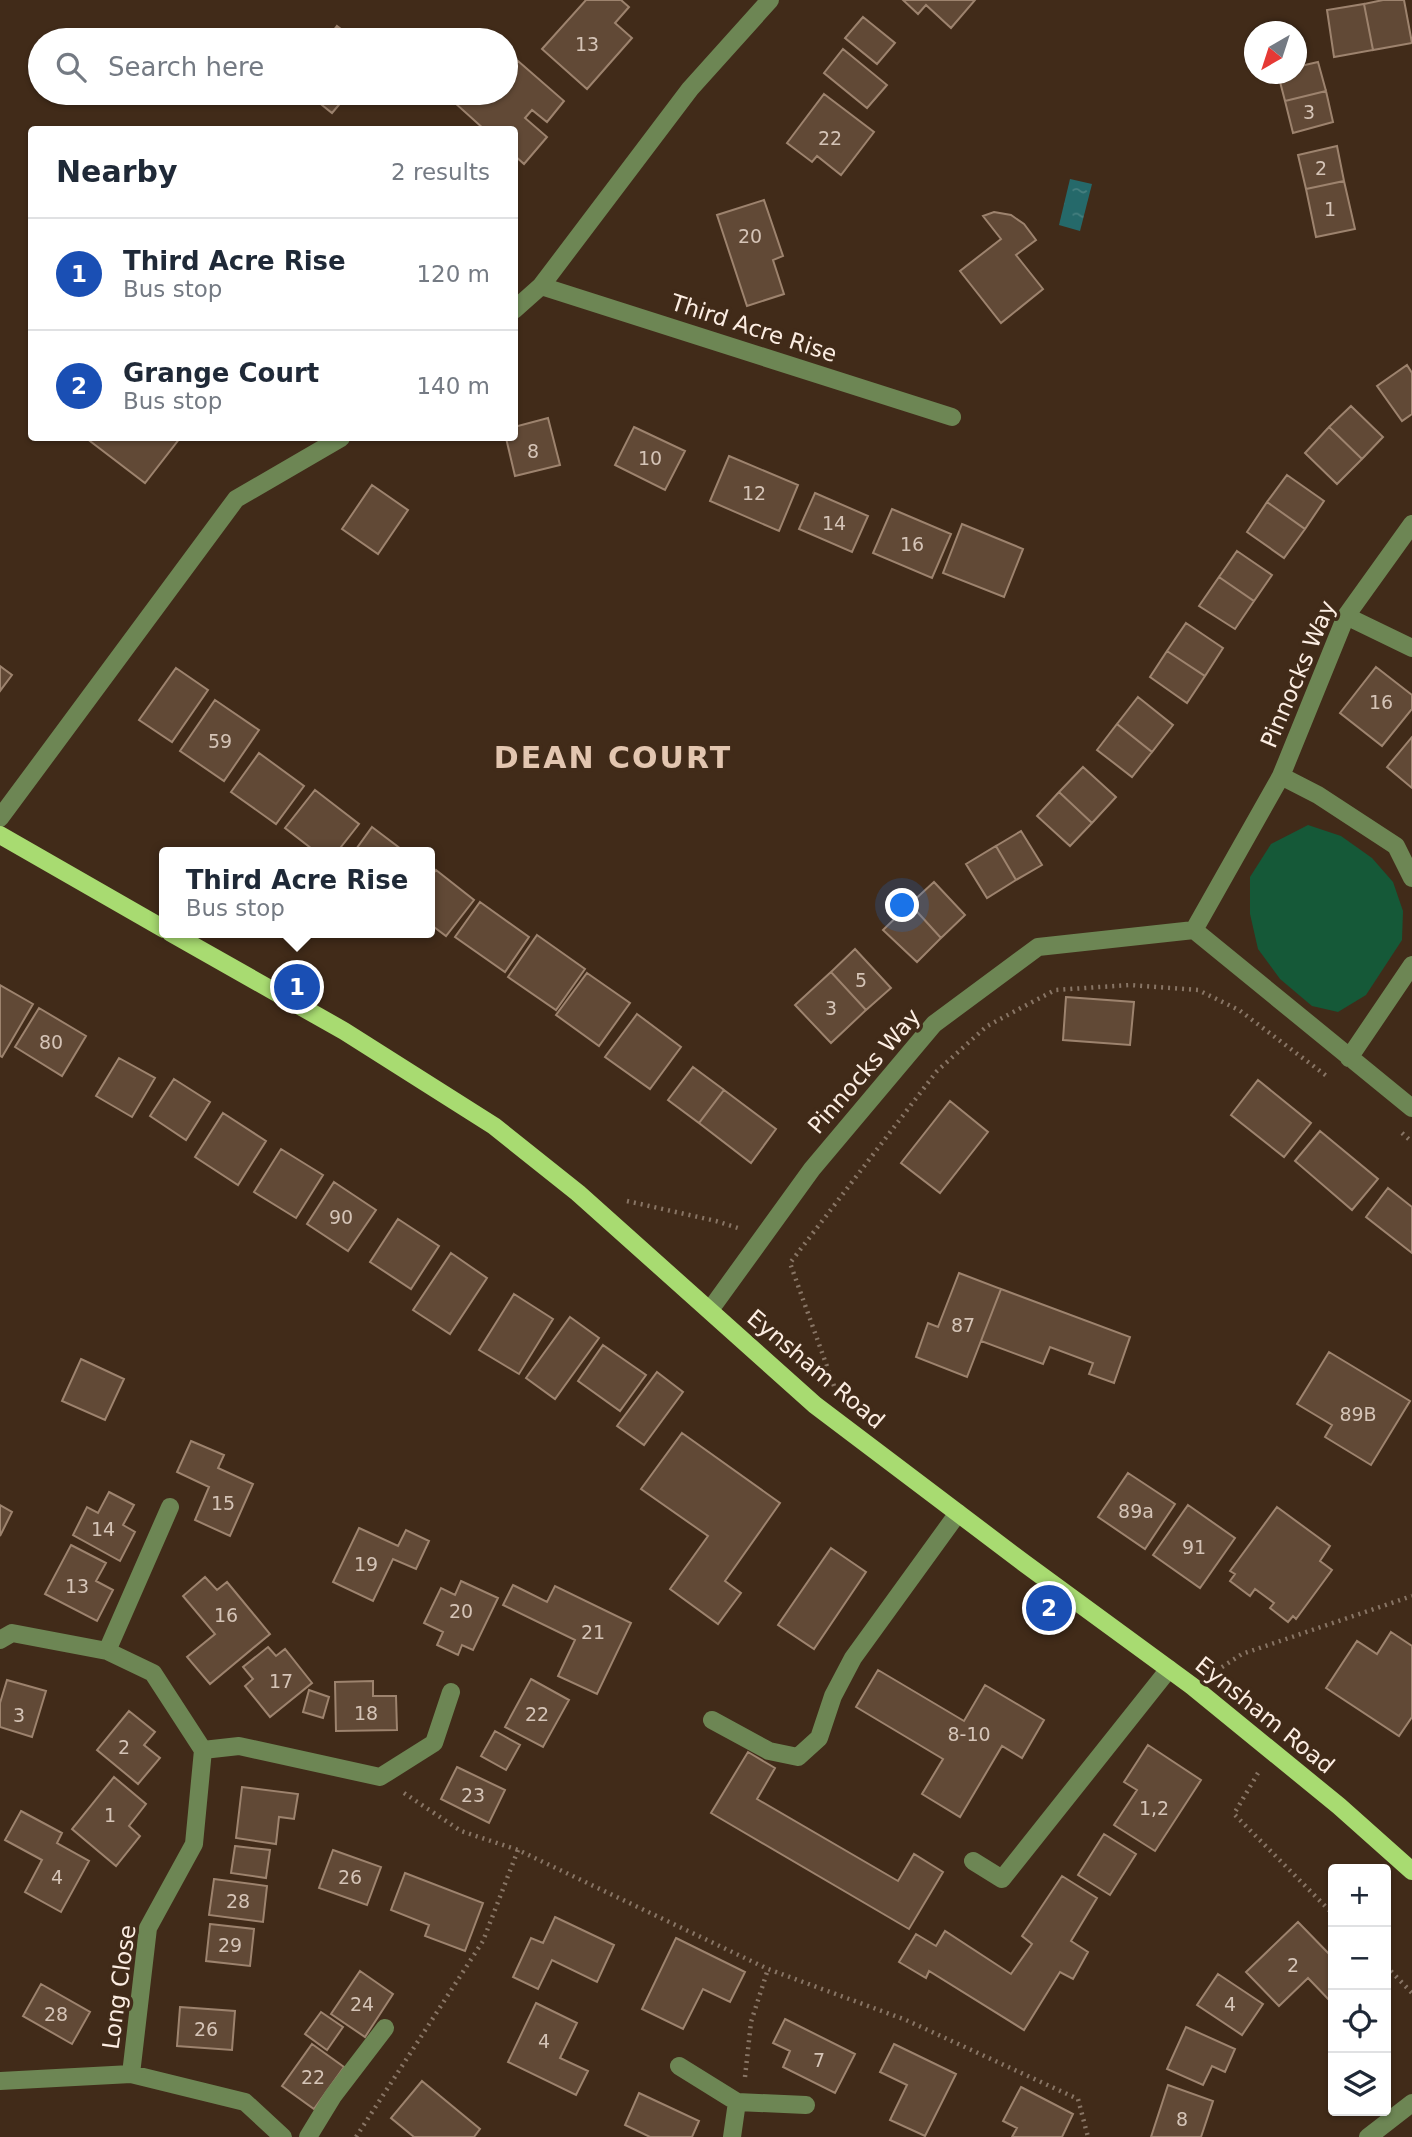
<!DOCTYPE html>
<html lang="en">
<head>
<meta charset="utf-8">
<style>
  body { margin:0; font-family:"DejaVu Sans",sans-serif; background:#f6f6f7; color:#1f2937 }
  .controls { position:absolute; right:21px; bottom:21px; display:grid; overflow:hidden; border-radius:7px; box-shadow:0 2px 5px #0004 }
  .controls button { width:63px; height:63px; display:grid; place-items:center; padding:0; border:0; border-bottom:2px solid #e0e1e3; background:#fff; color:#1f2937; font:35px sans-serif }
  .compass { position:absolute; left:1244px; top:21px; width:63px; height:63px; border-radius:50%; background:#fff; box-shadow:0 2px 5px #0004; rotate:219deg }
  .you { position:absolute; left:903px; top:906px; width:24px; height:24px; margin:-18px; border:5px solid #fff; border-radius:50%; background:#1a73e8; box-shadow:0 0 0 10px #1a73e833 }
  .badge { display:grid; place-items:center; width:46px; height:46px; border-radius:50%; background:#745b8c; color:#fff; font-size:23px; font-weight:700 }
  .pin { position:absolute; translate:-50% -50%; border:4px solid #fff; box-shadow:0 2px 7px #0006 }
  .popup { position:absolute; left:159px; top:847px; width:276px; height:91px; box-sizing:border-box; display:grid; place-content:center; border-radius:7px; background:#fff; filter:drop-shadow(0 2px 5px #0005); font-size:23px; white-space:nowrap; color:#747a83 }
  .popup b { font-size:26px; color:#1f2937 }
  .popup::after { content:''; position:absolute; left:50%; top:100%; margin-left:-14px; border:14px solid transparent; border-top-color:#fff }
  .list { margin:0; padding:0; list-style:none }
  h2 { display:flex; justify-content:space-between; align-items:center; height:91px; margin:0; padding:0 28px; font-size:30px }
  h2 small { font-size:23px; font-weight:400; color:#747a83 }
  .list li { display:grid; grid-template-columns:46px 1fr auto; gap:21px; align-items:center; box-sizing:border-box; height:112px; padding:0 28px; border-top:2px solid #e0e1e3 }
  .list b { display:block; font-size:26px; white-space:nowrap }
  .list p { margin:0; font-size:23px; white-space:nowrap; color:#747a83 }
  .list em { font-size:23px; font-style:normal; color:#747a83 }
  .icon { flex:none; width:38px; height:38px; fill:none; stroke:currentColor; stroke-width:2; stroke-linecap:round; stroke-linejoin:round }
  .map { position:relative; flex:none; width:1412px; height:2137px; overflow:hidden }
  .search { position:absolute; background:#fff; box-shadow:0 2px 5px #0004; left:28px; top:28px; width:490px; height:77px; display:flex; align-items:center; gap:18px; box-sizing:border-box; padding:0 24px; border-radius:38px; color:#747a83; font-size:26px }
  .panel { position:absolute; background:#fff; box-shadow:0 2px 5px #0004; left:28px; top:126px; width:490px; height:315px; border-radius:7px }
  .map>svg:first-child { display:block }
  .park { fill:#155938 }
  .water { fill:url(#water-ripples) }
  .building { fill:#614936; stroke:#9d836e; stroke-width:2 }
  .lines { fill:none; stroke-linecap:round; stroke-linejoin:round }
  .path { stroke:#887565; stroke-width:4.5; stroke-dasharray:2 5; stroke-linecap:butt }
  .minor { stroke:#6d8654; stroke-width:18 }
  .major { stroke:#a8db71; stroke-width:18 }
  .labels { text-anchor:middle; stroke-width:7; stroke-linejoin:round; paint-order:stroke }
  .number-label { font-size:19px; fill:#d5c4b7 }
  .street-label { font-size:23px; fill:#fcede2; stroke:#412b19 }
  .district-label { font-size:30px; font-weight:bold; letter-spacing:2px; fill:#e3c6b0; stroke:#412b19 }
</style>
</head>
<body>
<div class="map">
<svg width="1412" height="2137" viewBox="0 0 1412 2137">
  <defs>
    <pattern id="water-ripples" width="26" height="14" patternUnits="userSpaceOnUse" patternTransform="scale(1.75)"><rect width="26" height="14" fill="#25696a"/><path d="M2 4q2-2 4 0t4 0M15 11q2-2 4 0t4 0" fill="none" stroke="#467f7f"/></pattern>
  </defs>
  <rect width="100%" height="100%" fill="#412b19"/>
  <!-- park -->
  <path class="park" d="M1308 825 1341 836 1372 858 1393 882 1403 911 1402 940 1366 995 1338 1012 1312 1006 1280 979 1258 949 1250 914V877L1271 844Z"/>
  <!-- water -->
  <path class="water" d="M1070 179 1092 184 1080 231 1059 225Z"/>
  <!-- building -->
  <path class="building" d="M586 0H621L629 7 615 23 632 38 587 89 542 49Z
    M903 0H975L951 28 926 5 918 14Z
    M1383 0H1404L1412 43 1373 50 1364 4Z
    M1364 4 1373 50 1334 57 1327 10Z
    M863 17 895 43 877 64 845 38Z
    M337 26 356 40H326Z
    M843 49 887 85 867 108 824 73Z
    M518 61 564 101 547 122 532 110 525 118 547 137 524 164 514 155V130H485L455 103 463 93H495L499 97 502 93H506L508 86 506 85V74Z
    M1318 62 1326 91 1285 101 1278 74H1296V67Z
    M1326 91 1333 122 1293 133 1285 101Z
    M307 93H349L332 113Z
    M824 94 874 132 841 175 817 156 812 162 787 143Z
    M1337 146 1344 181 1306 189 1298 155Z
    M1344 181 1355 229 1316 237 1306 189Z
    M764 200 783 256 773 260 784 294 747 306 717 215Z
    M994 212 1011 215 1024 224 1036 240 1016 255 1043 289 1001 323 960 271 1001 239 983 216Z
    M1407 365 1412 373V414L1402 421 1377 386Z
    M1351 406 1383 437 1362 459 1329 427Z
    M548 418 560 465 515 476 506 438H514V427Z
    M634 427 685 451 665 490 615 465Z
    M1329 427 1362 459 1337 484 1305 453Z
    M86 438H180L145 483Z
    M729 456 798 485 779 531 710 501Z
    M1287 475 1324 501 1305 529 1267 502Z
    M372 485 408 510 378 554 342 529Z
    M815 493 868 516 852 552 799 529Z
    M1267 502 1305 529 1284 558 1247 532Z
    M892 509 951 534 932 578 873 553Z
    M962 524 1023 549 1004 597 943 573Z
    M1237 551 1272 575 1254 601 1219 577Z
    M1219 577 1254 601 1235 629 1199 606Z
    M1186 623 1223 648 1205 676 1167 651Z
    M1167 651 1205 676 1187 703 1150 677Z
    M0 666 12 675 0 691Z
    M1376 667 1412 695V709L1382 746 1340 713Z
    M176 668 208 690 172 742 139 720Z
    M1138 697 1173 725 1152 752 1117 724Z
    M215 700 259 730 224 781 180 751Z
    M1117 724 1152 752 1132 777 1097 750Z
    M1412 737V788L1387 767Z
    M259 753 304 786 276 824 231 792Z
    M1083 767 1116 797 1092 823 1059 792Z
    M315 790 359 824 337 852H316L285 828Z
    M1059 792 1092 823 1070 846 1037 816Z
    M372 827 405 852H354Z
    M1021 831 1042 865 1016 880 996 846Z
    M996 846 1016 880 987 898 966 864Z
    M436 870 474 900 446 936 430 924V878Z
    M934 882 965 915 941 938 910 904Z
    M480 902 529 937 505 972 455 937Z
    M910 904 941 938 917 962 883 930Z
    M537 935 585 969 556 1010 508 977Z
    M855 949 891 988 866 1010 831 972Z
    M831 972 866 1010 831 1043 795 1005Z
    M587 973 630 1003 599 1046 556 1015Z
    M0 985 33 1004 2 1057 0 1056Z
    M1066 997 1134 1002 1130 1045 1063 1040Z
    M39 1008 86 1036 62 1076 15 1047Z
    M637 1014 681 1047 650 1089 605 1057Z
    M119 1058 155 1078 132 1117 96 1096Z
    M693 1067 724 1090 699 1123 668 1100Z
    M174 1079 210 1102 186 1140 150 1116Z
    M1258 1080 1311 1123 1284 1157 1231 1115Z
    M724 1090 776 1129 751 1163 699 1123Z
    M950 1101 988 1132 940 1193 901 1163Z
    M223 1113 266 1141 238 1185 195 1157Z
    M1320 1131 1378 1179 1352 1210 1295 1161Z
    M281 1149 323 1175 296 1218 254 1192Z
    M334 1182 376 1210 348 1251 307 1224Z
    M1388 1188 1412 1207V1253L1366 1217Z
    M398 1219 439 1246 411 1289 370 1262Z
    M451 1253 487 1278 450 1334 413 1310Z
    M959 1273 1001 1289 967 1377 916 1357 928 1323 938 1327Z
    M1001 1289 1130 1337 1114 1383 1089 1374 1093 1363 1050 1347 1043 1364 981 1341Z
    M514 1294 553 1319 519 1374 479 1350Z
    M570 1317 599 1338 555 1399 526 1378Z
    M603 1345 646 1375 620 1411 578 1381Z
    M1329 1352 1410 1401 1371 1465 1325 1437 1332 1425 1297 1404Z
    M81 1359 124 1379 105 1420 62 1401Z
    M657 1372 683 1392 644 1445 617 1426Z
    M682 1433 780 1503 725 1581 741 1593 718 1624 670 1589 708 1536 641 1489Z
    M191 1441 224 1455 218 1468 253 1484 230 1536 195 1520 209 1487 177 1472Z
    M1128 1473 1175 1504 1145 1549 1098 1517Z
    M109 1492 134 1505 123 1525 135 1532 120 1561 73 1535 87 1507 98 1513Z
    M0 1505 12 1512 0 1536Z
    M1188 1505 1235 1538 1200 1588 1153 1555Z
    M1277 1507 1330 1546 1320 1561 1332 1570 1296 1619 1293 1616 1288 1622 1270 1608 1274 1603 1255 1589 1250 1596 1230 1581 1235 1574 1230 1571Z
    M359 1528 398 1546 406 1530 429 1541 416 1569 393 1559 373 1601 333 1582Z
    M71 1545 106 1563 96 1581 113 1590 97 1621 45 1594Z
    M831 1548 866 1572 814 1649 778 1625Z
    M205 1577 217 1590 227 1582 270 1634 210 1684 187 1657 215 1634 183 1596Z
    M461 1581 498 1598 473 1650 462 1645 458 1655 437 1645 443 1632 424 1623 441 1588 455 1595Z
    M513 1585 547 1602 555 1586 631 1623 597 1694 558 1676 575 1640 503 1605Z
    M1391 1632 1412 1646V1717L1399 1736 1326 1688 1357 1641 1377 1654Z
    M268 1647 276 1656 285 1649 312 1683 270 1717 245 1686 253 1679 243 1667Z
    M878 1670 964 1721 985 1685 1044 1720 1022 1758 1002 1746 960 1817 922 1794 943 1759 856 1707Z
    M531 1679 569 1700 543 1747 505 1727Z
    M7 1680 46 1691 32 1737 0 1727V1703Z
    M373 1681V1696H396L397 1730 336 1731 335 1682Z
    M309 1690 329 1697 323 1718 303 1712Z
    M129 1711 155 1732 144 1745 160 1758 138 1784 97 1750Z
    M495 1731 520 1745 506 1770 481 1756Z
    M1148 1745 1201 1780 1155 1851 1114 1825 1137 1790 1124 1782Z
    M748 1752 775 1768 757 1799 898 1881 914 1854 943 1872 909 1929 711 1813Z
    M457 1767 505 1790 489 1823 441 1799Z
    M114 1777 146 1804 129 1826 140 1836 116 1866 72 1829Z
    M242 1787 298 1794 294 1819 279 1817 276 1844 236 1838Z
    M21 1811 62 1833 57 1843 89 1861 61 1912 25 1892 42 1860 5 1840Z
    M1104 1834 1136 1854 1110 1895 1078 1875Z
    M235 1846 270 1850 266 1878 231 1873Z
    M333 1850 381 1867 367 1905 319 1888Z
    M405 1873 483 1903 465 1951 425 1936 429 1925 391 1910Z
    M1062 1876 1097 1898 1071 1941 1088 1952 1073 1979 1060 1972 1024 2030 929 1971 926 1978 899 1962 916 1934 936 1946 945 1931 1011 1974 1032 1944 1022 1936Z
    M214 1879 267 1886 263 1922 209 1915Z
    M555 1917 614 1945 597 1982 552 1960 538 1989 513 1977 531 1938 543 1943Z
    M1298 1922 1333 1958 1332 2003 1308 1978 1279 2006 1246 1972Z
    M210 1924 254 1929 250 1966 206 1961Z
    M676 1938 745 1972 730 2002 703 1989 683 2029 642 2009Z
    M360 1971 393 1994 365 2037 331 2014Z
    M1218 1974 1263 2004 1242 2035 1197 2005Z
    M41 1984 90 2012 72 2044 23 2016Z
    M536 2003 577 2023 560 2058 588 2071 576 2095 508 2062Z
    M180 2007 235 2011 232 2050 177 2046Z
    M321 2012 343 2027 327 2050 305 2034Z
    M785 2019 855 2054 835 2093 783 2067 790 2051 773 2043Z
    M1186 2027 1235 2049 1225 2072 1212 2066 1203 2085 1167 2069Z
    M312 2044 344 2067 314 2109 282 2086Z
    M894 2044 956 2074 925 2136 890 2120 907 2085 880 2072Z
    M422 2081 480 2129 474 2137H414L391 2118Z
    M1168 2085 1213 2101 1201 2137H1151Z
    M1021 2087 1073 2114 1062 2137H1012L1017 2128 1003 2121Z
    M639 2093 699 2121 692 2137H650L625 2125Z"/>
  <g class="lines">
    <!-- path -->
    <path class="path" d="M1402 1133 1412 1142
      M627 1201 716 1221 738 1228
      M834 1386 790 1263 937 1071 987 1026 1055 990 1130 985 1198 990 1239 1010 1328 1077
      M1216 1671 1242 1654 1412 1596
      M1258 1773 1234 1814 1333 1914
      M404 1793 461 1831 518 1850 768 1969 906 2020 1078 2099 1088 2137
      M1386 1966 1412 1993
      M745 2077 751 2022 768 1969
      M356 2137 483 1941 518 1850"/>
    <!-- minor -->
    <path class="minor" d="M541 286 952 417
      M514 310 541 286 690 89 770 0
      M1346 616 1412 648
      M1281 776 1318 795 1396 846 1412 878
      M0 818 236 499 341 438
      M1194 930 1281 776 1346 616 1412 524
      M1349 1058 1412 965
      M710 1310 812 1169 934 1024 1038 947 1194 930 1412 1108
      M0 1640 12 1633 107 1651 153 1673 203 1750 194 1844 148 1928 131 2074
      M107 1651 170 1507
      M712 1720 769 1751 798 1757 819 1738 833 1696 853 1658 958 1513
      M203 1750 239 1746 380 1777 434 1743 451 1692
      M973 1861 1002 1879 1169 1669
      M679 2066 737 2102 732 2137
      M0 2081 131 2074 245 2102 283 2137
      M737 2102 806 2105
      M308 2137 333 2096 385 2028
      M1368 2137 1412 2103"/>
    <!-- major -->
    <path class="major" d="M0 835 164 929
      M171 933 344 1031 494 1126 578 1193 815 1405 1024 1563 1192 1686 1339 1806 1412 1871"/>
  </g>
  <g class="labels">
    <!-- number labels -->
    <g class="number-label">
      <text x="587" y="51">13</text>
      <text x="1309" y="119">3</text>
      <text x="830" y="145">22</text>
      <text x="1321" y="175">2</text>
      <text x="1330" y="216">1</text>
      <text x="750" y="243">20</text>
      <text x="533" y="458">8</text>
      <text x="650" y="465">10</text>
      <text x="754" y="500">12</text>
      <text x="834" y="530">14</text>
      <text x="912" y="551">16</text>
      <text x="1381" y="709">16</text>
      <text x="220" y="748">59</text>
      <text x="861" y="987">5</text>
      <text x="831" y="1015">3</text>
      <text x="51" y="1049">80</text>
      <text x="341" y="1224">90</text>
      <text x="963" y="1332">87</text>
      <text x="1358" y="1421">89B</text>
      <text x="223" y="1510">15</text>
      <text x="1136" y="1518">89a</text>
      <text x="103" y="1536">14</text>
      <text x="1194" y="1554">91</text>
      <text x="366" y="1571">19</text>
      <text x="77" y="1593">13</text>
      <text x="461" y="1618">20</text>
      <text x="226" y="1622">16</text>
      <text x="593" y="1639">21</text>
      <text x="281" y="1688">17</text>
      <text x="366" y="1720">18</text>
      <text x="537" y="1721">22</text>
      <text x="19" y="1722">3</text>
      <text x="969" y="1741">8-10</text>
      <text x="124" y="1754">2</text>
      <text x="473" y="1802">23</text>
      <text x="1154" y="1815">1,2</text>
      <text x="110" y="1822">1</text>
      <text x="57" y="1884">4</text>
      <text x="350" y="1884">26</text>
      <text x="238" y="1908">28</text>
      <text x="230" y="1952">29</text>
      <text x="1293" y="1972">2</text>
      <text x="362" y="2011">24</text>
      <text x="1230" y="2011">4</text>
      <text x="56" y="2021">28</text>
      <text x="206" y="2036">26</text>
      <text x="544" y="2048">4</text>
      <text x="819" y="2067">7</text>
      <text x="313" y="2084">22</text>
      <text x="1182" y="2126">8</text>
    </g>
    <!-- street labels -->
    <g class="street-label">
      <text transform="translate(754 328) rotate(18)" y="8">Third Acre Rise</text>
      <text transform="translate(1298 674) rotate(-67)" y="8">Pinnocks Way</text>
      <text transform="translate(864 1071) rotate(-49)" y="8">Pinnocks Way</text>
      <text transform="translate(816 1369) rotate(40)" y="8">Eynsham Road</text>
      <text transform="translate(1265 1715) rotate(39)" y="8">Eynsham Road</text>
      <text transform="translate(119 1987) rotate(-82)" y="8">Long Close</text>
    </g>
    <!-- district labels -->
    <g class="district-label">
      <text x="613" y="768">DEAN COURT</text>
    </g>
  </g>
</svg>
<div class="controls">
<button>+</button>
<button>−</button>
<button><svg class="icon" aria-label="locate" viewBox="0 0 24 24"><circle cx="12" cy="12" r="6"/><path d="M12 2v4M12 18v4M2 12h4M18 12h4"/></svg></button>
<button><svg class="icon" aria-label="layers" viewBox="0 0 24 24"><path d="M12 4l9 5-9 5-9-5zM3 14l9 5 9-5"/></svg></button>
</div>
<svg class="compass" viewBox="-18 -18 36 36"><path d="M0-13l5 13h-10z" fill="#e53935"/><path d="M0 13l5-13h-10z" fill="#747a83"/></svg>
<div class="you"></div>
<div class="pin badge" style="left:297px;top:987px;background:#1a4fb4">1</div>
<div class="popup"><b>Third Acre Rise</b>Bus stop</div>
<div class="pin badge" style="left:1049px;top:1608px;background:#1a4fb4">2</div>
<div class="search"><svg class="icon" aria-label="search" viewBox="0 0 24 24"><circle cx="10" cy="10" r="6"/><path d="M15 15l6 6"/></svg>Search here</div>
<section class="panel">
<h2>Nearby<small>2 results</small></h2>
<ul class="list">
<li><span class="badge" style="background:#1a4fb4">1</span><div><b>Third Acre Rise</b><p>Bus stop</p></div><em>120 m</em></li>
<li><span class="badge" style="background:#1a4fb4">2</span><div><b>Grange Court</b><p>Bus stop</p></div><em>140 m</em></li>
</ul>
</section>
</div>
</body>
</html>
